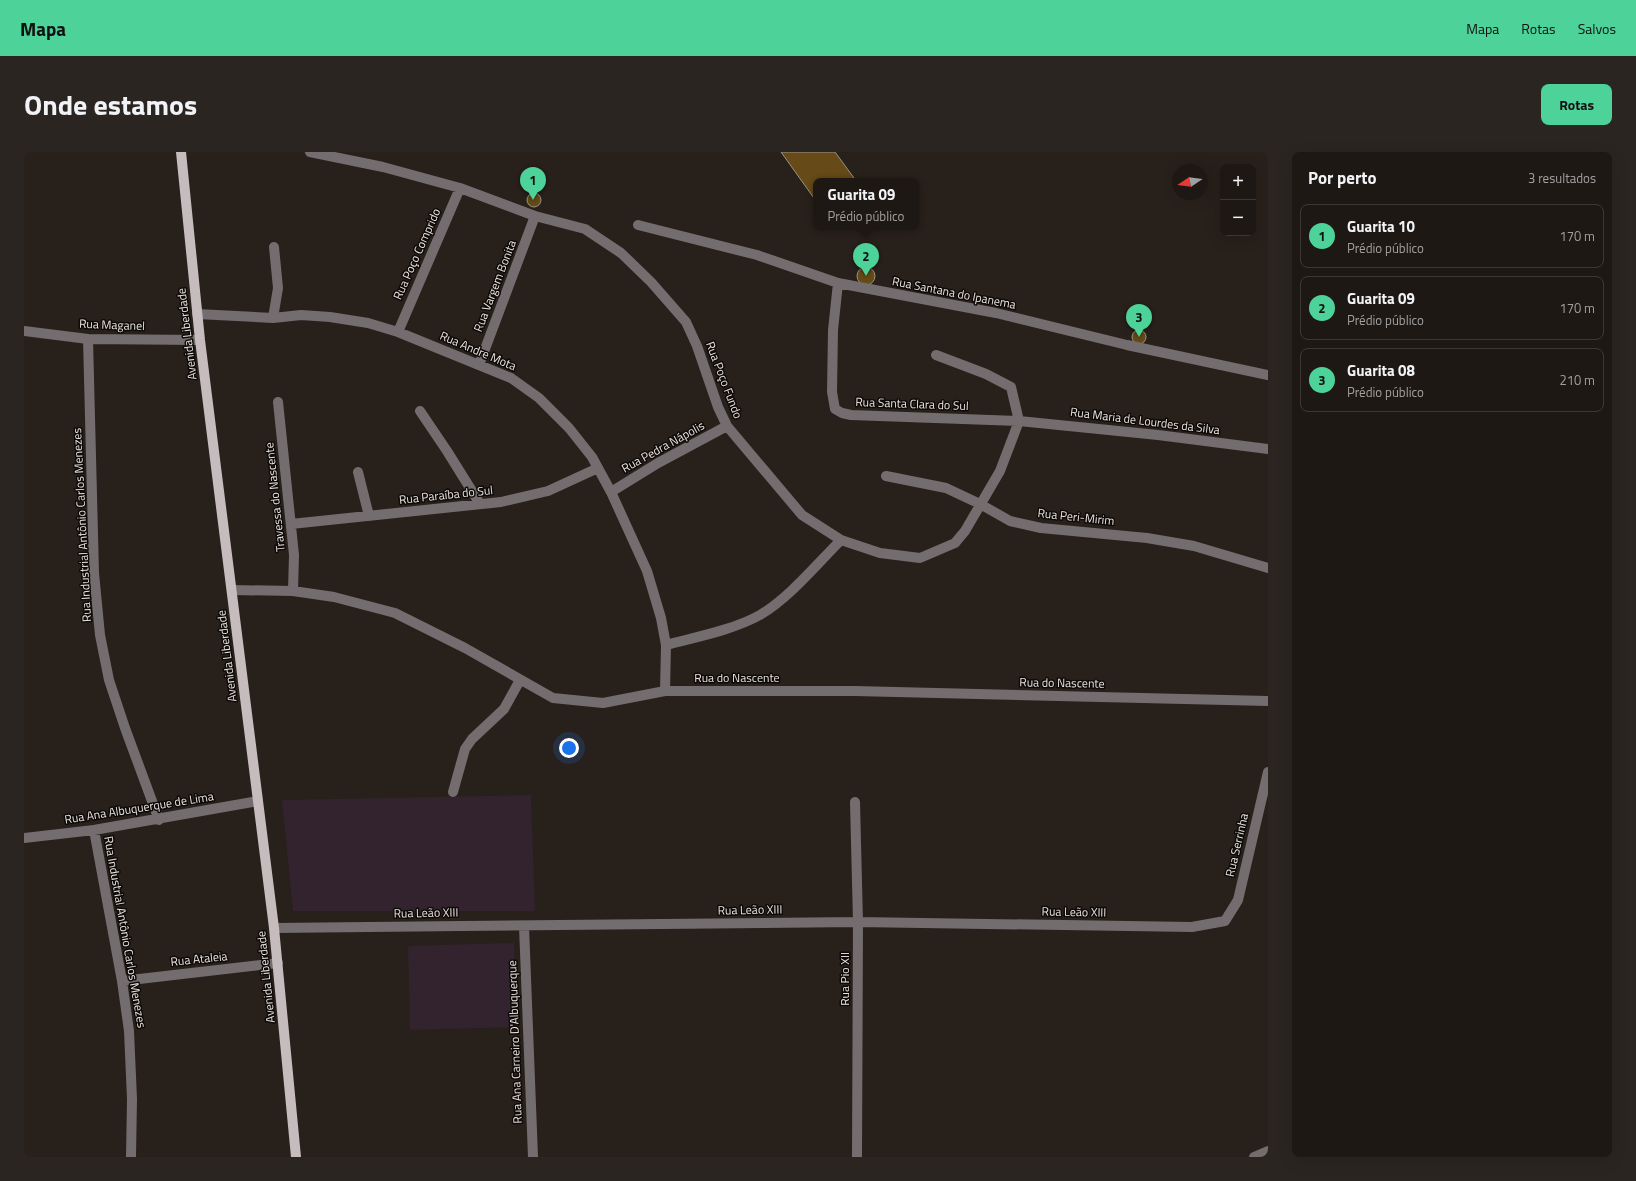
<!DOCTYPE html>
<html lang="pt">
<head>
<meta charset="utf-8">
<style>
  body { margin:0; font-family:"Titillium Web",sans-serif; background:#2b2522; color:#f1f3f6 }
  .controls { position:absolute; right:12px; top:12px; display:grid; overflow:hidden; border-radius:8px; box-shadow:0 4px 16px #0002 }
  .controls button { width:36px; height:36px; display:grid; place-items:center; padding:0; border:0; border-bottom:1px solid #3c3734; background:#1e1814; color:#f1f3f6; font:20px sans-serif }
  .compass { position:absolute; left:1148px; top:12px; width:36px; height:36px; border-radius:50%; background:#1e1814; box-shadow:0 4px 16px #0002; rotate:257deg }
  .you { position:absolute; left:545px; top:596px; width:14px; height:14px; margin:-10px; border:3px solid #fff; border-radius:50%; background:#1a73e8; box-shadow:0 0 0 6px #1a73e833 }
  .badge { display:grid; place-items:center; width:26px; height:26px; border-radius:50%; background:#4dd39a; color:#111; font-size:13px; font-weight:700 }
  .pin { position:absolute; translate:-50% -33px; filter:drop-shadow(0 1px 2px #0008) }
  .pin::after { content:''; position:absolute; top:21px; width:14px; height:12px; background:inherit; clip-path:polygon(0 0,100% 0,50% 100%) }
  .popup { position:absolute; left:789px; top:26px; width:106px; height:52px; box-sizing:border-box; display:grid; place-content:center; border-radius:8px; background:#1e1814; filter:drop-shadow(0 1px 3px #0005); font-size:13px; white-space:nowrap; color:#a1a0a0 }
  .popup b { font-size:15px; color:#f1f3f6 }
  .popup::after { content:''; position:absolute; left:50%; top:100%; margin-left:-8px; border:8px solid transparent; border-top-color:#1e1814 }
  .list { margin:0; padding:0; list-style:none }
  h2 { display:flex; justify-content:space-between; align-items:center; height:52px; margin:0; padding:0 16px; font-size:17px }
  h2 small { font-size:13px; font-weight:400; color:#a1a0a0 }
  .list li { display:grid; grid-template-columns:26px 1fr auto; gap:12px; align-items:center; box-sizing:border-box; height:64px; margin:0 8px 8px; padding:0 8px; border:1px solid #3c3734; border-radius:8px }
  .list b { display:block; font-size:15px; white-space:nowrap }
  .list p { margin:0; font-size:13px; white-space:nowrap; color:#a1a0a0 }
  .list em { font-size:13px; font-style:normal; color:#a1a0a0 }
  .map { position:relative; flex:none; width:1244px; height:1005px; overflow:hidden; border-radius:8px }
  header { display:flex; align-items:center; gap:24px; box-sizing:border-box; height:56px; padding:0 20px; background:#4dd39a; color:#111 }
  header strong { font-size:19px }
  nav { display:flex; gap:22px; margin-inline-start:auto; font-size:14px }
  .intro { display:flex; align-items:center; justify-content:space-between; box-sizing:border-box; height:96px; padding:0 24px }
  h1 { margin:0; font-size:28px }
  .button { padding:10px 18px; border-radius:8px; background:#4dd39a; color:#111; font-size:14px; font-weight:700 }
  main { display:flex; gap:24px; padding:0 24px }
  aside { flex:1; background:#1e1814; border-radius:8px; box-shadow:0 4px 16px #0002 }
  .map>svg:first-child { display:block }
  .industrial { fill:#32232e }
  .building { fill:#664a17; stroke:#989288 }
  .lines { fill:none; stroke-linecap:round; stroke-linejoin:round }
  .minor { stroke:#736d6f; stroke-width:10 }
  .major { stroke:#c6bbbd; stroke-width:10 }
  .labels { text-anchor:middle; stroke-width:3; stroke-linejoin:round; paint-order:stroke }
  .street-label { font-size:12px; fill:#eae5e1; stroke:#0e0a08 }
</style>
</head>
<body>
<header>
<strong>Mapa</strong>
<nav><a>Mapa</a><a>Rotas</a><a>Salvos</a></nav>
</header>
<div class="intro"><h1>Onde estamos</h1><a class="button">Rotas</a></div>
<main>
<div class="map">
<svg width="1244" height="1005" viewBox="0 0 1244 1005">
  <rect width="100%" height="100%" fill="#28201a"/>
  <!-- industrial -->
  <path class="industrial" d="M507 643 511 759H269L258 648Z
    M490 791 492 875 386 878 384 794Z"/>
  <!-- building -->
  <path class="building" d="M757 0H811L830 26 825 29H792V49Z
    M503 48a7 7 0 1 1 14 0a7 7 0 1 1-14 0Z
    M833 124a9 9 0 1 1 18 0a9 9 0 1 1-18 0Z
    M1108 185a7 7 0 1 1 14 0a7 7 0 1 1-14 0Z"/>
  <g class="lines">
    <!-- minor -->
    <path class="minor" d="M286 0 359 15 436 36 511 64 561 77 597 101 627 130 662 170 673 194 694 255 703 274 778 363 817 388 856 401 896 406 931 391 941 379 976 319 995 269
      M614 73 733 103 814 131 972 161 1103 193 1244 223
      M814 131 809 178 808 240 811 257 818 261 827 263 995 269 1134 283 1244 297
      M173 162 249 166 277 163 306 165 344 171 374 180 487 226 515 246 545 276 568 305 587 340 623 419 637 466 642 493 641 539
      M249 166 254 136 250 95
      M0 179 64 187 176 188
      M374 180 436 36
      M64 187 70 421 76 483 85 528 101 576 135 668
      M912 203 962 222 987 235 995 269
      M455 213 511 64
      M254 250 270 403 269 439
      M396 259 423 299 456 352
      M334 320 345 364
      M862 324 922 336 956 352 986 369 1017 376 1123 386 1170 394 1244 416
      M587 340 634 311 703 274
      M267 372 477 350 524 339 574 316
      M208 438 269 439 310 445 371 461 441 496 529 546 579 551 641 539H831L1244 549
      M642 493C672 485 709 478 736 463 765 446 793 412 817 388
      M429 640 441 597 448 587 480 557 496 528
      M831 650 834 770 833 1005
      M70 678 98 829 105 879 108 947 107 1005
      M0 686 70 678 234 649
      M500 774 509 1005
      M250 776 834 770 1168 775 1201 769 1214 748 1244 620
      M98 829 254 811
      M1230 1005 1244 999"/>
    <!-- major -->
    <path class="major" d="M157 0 176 188 250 776 272 1005"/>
  </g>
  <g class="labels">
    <!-- street labels -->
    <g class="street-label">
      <text transform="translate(393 102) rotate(-66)" y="4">Rua Poço Comprido</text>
      <text transform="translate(471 134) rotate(-69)" y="4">Rua Vargem Bonita</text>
      <text transform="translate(930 141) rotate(11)" y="4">Rua Santana do Ipanema</text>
      <text transform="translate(88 173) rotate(2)" y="4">Rua Maganel</text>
      <text transform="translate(163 182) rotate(-97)" y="4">Avenida Liberdade</text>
      <text transform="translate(454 199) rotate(23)" y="4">Rua Andre Mota</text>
      <text transform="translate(700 228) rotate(69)" y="4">Rua Poço Fundo</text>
      <text transform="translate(888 252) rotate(2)" y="4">Rua Santa Clara do Sul</text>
      <text transform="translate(1121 269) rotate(7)" y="4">Rua Maria de Lourdes da Silva</text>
      <text transform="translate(639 295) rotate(-29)" y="4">Rua Pedra Nápolis</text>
      <text transform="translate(422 343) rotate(-6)" y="4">Rua Paraíba do Sul</text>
      <text transform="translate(251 345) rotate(-96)" y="4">Travessa do Nascente</text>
      <text transform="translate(1052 365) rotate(6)" y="4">Rua Peri-Mirim</text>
      <text transform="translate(58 373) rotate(-93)" y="4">Rua Industrial Antônio Carlos Menezes</text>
      <text transform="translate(203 504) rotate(-97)" y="4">Avenida Liberdade</text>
      <text x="713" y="530">Rua do Nascente</text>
      <text transform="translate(1038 531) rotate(1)" y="4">Rua do Nascente</text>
      <text transform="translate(115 656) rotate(-9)" y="4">Rua Ana Albuquerque de Lima</text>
      <text transform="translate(1213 693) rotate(-77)" y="4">Rua Serrinha</text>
      <text transform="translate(726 758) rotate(-1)" y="4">Rua Leão XIII</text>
      <text transform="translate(1050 760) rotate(1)" y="4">Rua Leão XIII</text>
      <text transform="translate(402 761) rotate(-1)" y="4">Rua Leão XIII</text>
      <text transform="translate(101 780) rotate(80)" y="4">Rua Industrial Antônio Carlos Menezes</text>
      <text transform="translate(175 807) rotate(-6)" y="4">Rua Ataleia</text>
      <text transform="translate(242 825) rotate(-96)" y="4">Avenida Liberdade</text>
      <text transform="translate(821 827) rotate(-90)" y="4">Rua Pio XII</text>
      <text transform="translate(491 890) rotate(-92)" y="4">Rua Ana Carneiro D'Albuquerque</text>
    </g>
  </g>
</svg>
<div class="controls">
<button>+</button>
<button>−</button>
</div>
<svg class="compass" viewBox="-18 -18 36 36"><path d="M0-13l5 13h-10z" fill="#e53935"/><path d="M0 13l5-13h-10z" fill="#a1a0a0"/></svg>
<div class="you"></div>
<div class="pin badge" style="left:509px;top:48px">1</div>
<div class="pin badge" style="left:842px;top:124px">2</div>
<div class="popup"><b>Guarita 09</b>Prédio público</div>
<div class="pin badge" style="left:1115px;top:185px">3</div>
</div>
<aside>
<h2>Por perto<small>3 resultados</small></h2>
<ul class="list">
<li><span class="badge">1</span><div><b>Guarita 10</b><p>Prédio público</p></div><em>170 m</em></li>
<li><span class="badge">2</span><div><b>Guarita 09</b><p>Prédio público</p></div><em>170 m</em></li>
<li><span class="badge">3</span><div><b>Guarita 08</b><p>Prédio público</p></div><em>210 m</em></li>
</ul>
</aside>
</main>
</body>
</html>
